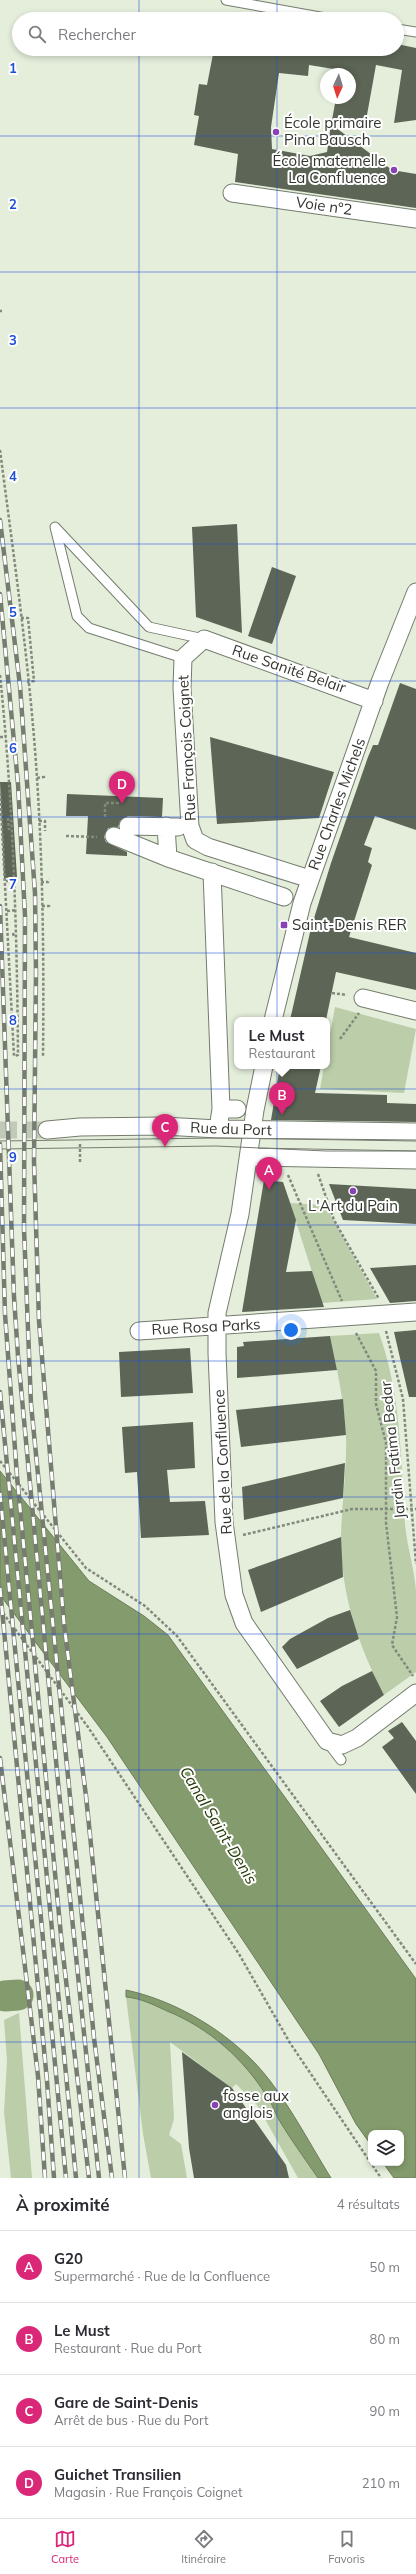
<!DOCTYPE html>
<html lang="fr">
<head>
<meta charset="utf-8">
<style>
  body { margin:0; font-family:Mulish,sans-serif; background:#f2f2f3; color:#2b2b33 }
  .controls { position:absolute; right:12px; bottom:12px; display:grid; overflow:hidden; border-radius:8px; box-shadow:0 2px 6px #0003 }
  .controls button { width:36px; height:36px; display:grid; place-items:center; padding:0; border:0; border-bottom:1px solid #e1e1e2; background:#fff; color:#2b2b33; font:20px sans-serif }
  .compass { position:absolute; left:320px; top:68px; width:36px; height:36px; border-radius:50%; background:#fff; box-shadow:0 2px 6px #0003; rotate:184deg }
  .you { position:absolute; left:291px; top:1330px; width:14px; height:14px; margin:-10px; border:3px solid #fff; border-radius:50%; background:#1a73e8; box-shadow:0 0 0 6px #1a73e833 }
  .badge { display:grid; place-items:center; width:26px; height:26px; border-radius:50%; background:#db2777; color:#fff; font-size:13px; font-weight:700 }
  .pin { position:absolute; translate:-50% -33px; filter:drop-shadow(0 1px 2px #0008) }
  .pin::after { content:''; position:absolute; top:21px; width:14px; height:12px; background:inherit; clip-path:polygon(0 0,100% 0,50% 100%) }
  .popup { position:absolute; left:234px; top:1017px; width:96px; height:52px; box-sizing:border-box; display:grid; place-content:center; border-radius:8px; background:#fff; filter:drop-shadow(0 1px 3px #0005); font-size:13px; white-space:nowrap; color:#7c7c81 }
  .popup b { font-size:15px; color:#2b2b33 }
  .popup::after { content:''; position:absolute; left:50%; top:100%; margin-left:-8px; border:8px solid transparent; border-top-color:#fff }
  .list { margin:0; padding:0; list-style:none }
  h2 { display:flex; justify-content:space-between; align-items:center; height:52px; margin:0; padding:0 16px; font-size:17px }
  h2 small { font-size:13px; font-weight:400; color:#7c7c81 }
  .list li { display:grid; grid-template-columns:26px 1fr auto; gap:12px; align-items:center; box-sizing:border-box; height:72px; padding:0 16px; border-top:1px solid #e1e1e2 }
  .list b { display:block; font-size:15px; white-space:nowrap }
  .list p { margin:0; font-size:13px; white-space:nowrap; color:#7c7c81 }
  .list em { font-size:13px; font-style:normal; color:#7c7c81 }
  .icon { flex:none; width:22px; height:22px; fill:none; stroke:currentColor; stroke-width:2; stroke-linecap:round; stroke-linejoin:round }
  .map { position:relative; flex:none; width:416px; height:2178px; overflow:hidden }
  .search { position:absolute; background:#fff; box-shadow:0 2px 6px #0003; left:12px; right:12px; top:12px; height:44px; display:flex; align-items:center; gap:10px; box-sizing:border-box; padding:0 14px; border-radius:22px; color:#7c7c81; font-size:15px }
  .sheet { height:340px; background:#fff }
  nav { display:flex; justify-content:space-around; align-items:center; box-sizing:border-box; height:56px; border-top:1px solid #e1e1e2; background:#fff; font-size:11px; color:#7c7c81 }
  nav a { display:grid; justify-items:center; gap:2px }
  nav .on { color:#db2777 }
  .map>svg:first-child { display:block }
  .green { fill:#bbcea9 }
  .water { fill:#849b6d; stroke:#6c7d5a }
  .lines { fill:none; stroke-linecap:round; stroke-linejoin:round }
  .river { stroke:#849b6d; stroke-width:31 }
  .building { fill:#5d6656 }
  .street-tunnel { stroke:#c1c9b9; stroke-width:17; stroke-dasharray:17 8; stroke-linecap:butt }
  .lane-casing { stroke:#747d6d; stroke-width:11 }
  .street-casing { stroke:#747d6d; stroke-width:19 }
  .path { stroke:#83897d; stroke-width:2.5; stroke-dasharray:3 2; stroke-linecap:butt }
  .lane { stroke:#fff; stroke-width:9 }
  .street { stroke:#fff; stroke-width:17 }
  .tram { stroke:#767c70; stroke-width:1 }
  .rail-casing { stroke:#767c70; stroke-width:4.5 }
  .rail { stroke:#fff; stroke-width:3; stroke-dasharray:9; stroke-linecap:butt }
  .grid { fill:none; stroke:#1d4ed8; stroke-width:1; stroke-opacity:0.55 }
  .poi-dot { fill:#8942b5; stroke:#fff; stroke-width:1.5 }
  .labels { text-anchor:middle; stroke-width:4; stroke-linejoin:round; paint-order:stroke }
  .poi-label { font-size:15px; fill:#33362f; stroke:#fff; text-anchor:start }
  .street-label { font-size:15px; fill:#33362f; stroke:#fff }
  .water-label { font-size:16px; font-style:italic; fill:#273d09; stroke:#fff }
  .grid-label { font-size:13px; text-anchor:middle; font-weight:bold; fill:#1d4ed8; stroke:#fff; stroke-width:4; stroke-linejoin:round; paint-order:stroke }
</style>
</head>
<body>
<div class="map">
<svg width="416" height="2178" viewBox="0 0 416 2178">
  <rect width="100%" height="100%" fill="#e4eedb"/>
  <!-- green -->
  <path class="green" d="M335 1007 416 1029 404 1093 320 1089 324 1066H327V1051Z
    M290 1203 325 1205 377 1299 322 1303Z
    M379 1333C401 1394 401 1459 405 1524 407 1546 414 1568 416 1590 416 1617 416 1645 416 1672L384 1695C358 1645 340 1592 341 1535 342 1502 347 1468 346 1435 344 1401 337 1369 330 1336Z
    M126 1997C140 1998 154 2005 167 2011 209 2028 244 2059 268 2098 273 2105 275 2113 279 2120 291 2140 305 2159 318 2178H298L257 2105 236 2084 232 2088 170 2042 174 2119 169 2135 181 2144 187 2178H151L143 2134Z
    M19 2013 32 2178H11L4 2112 7 2061 4 2020Z"/>
  <!-- water -->
  <path class="water" d="M0 1471 89 1581 144 1616 168 1635 416 1979V2178H394L383 2163H401V2133H371V2145L356 2124 319 2054 107 1737 0 1595Z
    M126 1990C172 2000 218 2026 252 2060 282 2090 308 2141 331 2178H318C305 2159 291 2140 279 2120 275 2113 273 2105 268 2098 244 2059 209 2028 167 2011 154 2005 140 1998 126 1997Z"/>
  <g class="lines">
    <!-- river -->
    <path class="river" d="M5 1996 18 1995"/>
  </g>
  <!-- building -->
  <path class="building" d="M397 44 416 48V120L394 123 402 70 376 65 365 126 332 120 336 98H350V74H340V70L309 65 308 76 279 73 271 127 272 149 310 156 327 152 331 124 392 170 416 174V208L235 182 238 154 194 145 199 116 194 115 199 84 207 85 214 49H397Z
    M237 524 242 633 196 617 192 527Z
    M272 567 296 576 272 644 248 636Z
    M400 683 416 689V830L375 816 364 845 372 848 368 862 372 865 349 937 416 953V990L336 972 326 1020H290L311 928 331 863 368 757 373 745H378Z
    M210 737 334 772 319 818 217 824Z
    M0 782H11L17 877 4 878Z
    M67 794 163 798 162 817 128 816 120 821 118 827 108 828 104 837 106 842 127 852V856L86 854 88 816H66Z
    M280 1066H321L315 1093 387 1095V1103L416 1104V1122L271 1120Z
    M264 1180 283 1182 296 1220 286 1272 312 1271 324 1307 242 1312Z
    M329 1184 416 1189V1224L343 1220Z
    M416 1265V1301L390 1303 370 1268Z
    M416 1330V1397H409L394 1332Z
    M330 1336 337 1370 237 1378V1347L244 1346 243 1342Z
    M190 1348 193 1393 121 1397 119 1352Z
    M343 1399 346 1435 241 1447 236 1410Z
    M193 1422 195 1468 167 1470 170 1502 205 1501 209 1535 141 1538 137 1472 125 1473 122 1427Z
    M345 1463 343 1498 244 1520 242 1487Z
    M341 1537 343 1577 261 1612 248 1570Z
    M350 1610 359 1639 297 1669 282 1647 290 1639 328 1618Z
    M372 1671 384 1695 339 1727 320 1701 342 1686Z
    M402 1722 416 1741V1794L382 1747 394 1738 388 1731Z
    M182 2052 232 2088 286 2165 289 2178H194L189 2148Z"/>
  <g class="lines">
    <!-- street-tunnel -->
    <path class="street-tunnel" d="M0 1130H47"/>
    <defs>
      <path id="lane" d="M226 0 331 19
        M397 29 416 32
        M183 658 89 628 77 616 55 527 149 627 204 639
        M328 1743 341 1760"/>
      <path id="street" d="M232 193 416 219
        M128 826 178 827
        M166 826 168 858
        M114 836 168 858 284 897
        M212 872 221 1109 218 1129
        M310 879 208 847 195 840 190 826 182 688 183 658 204 639 374 701
        M363 998 416 1011
        M273 1020 302 903 380 682 416 592
        M264 1066 255 1110 240 1214 217 1313V1353L224 1522 234 1595 244 1623 327 1741 342 1745 357 1738 416 1693
        M221 1109H237
        M47 1130 80 1127 163 1126 218 1129 416 1132
        M249 1157 416 1160
        M139 1331 416 1312"/>
    </defs>
    <!-- lane casing -->
    <use href="#lane" class="lane-casing"/>
    <!-- street casing -->
    <use href="#street" class="street-casing"/>
    <!-- path -->
    <path class="path" d="M0 311H2
      M0 450C14 559 30 669 37 778 43 871 44 963 43 1056
      M21 618H28L34 681 27 682
      M0 675C13 801 17 928 18 1055L14 1056 0 791
      M0 737H6
      M37 778 44 777V780
      M105 817V803H120
      M8 818 9 830
      M39 821H45V831
      M66 836 97 837
      M11 877V881
      M6 881H15
      M41 882H48L49 879
      M42 906H49V909
      M7 911 17 910
      M13 933 14 937
      M332 993 347 995
      M340 1039 359 1013
      M80 1162V1144
      M318 1174 334 1220 379 1299
      M288 1175 342 1301
      M386 1331 403 1399 416 1564
      M356 1333 376 1371V1404L386 1443V1523L397 1617 392 1645 413 1676
      M0 1461 86 1568 145 1606 177 1636 416 1964
      M243 1535 352 1509H416
      M0 1609 88 1727 239 1954 290 2043 381 2178"/>
    <!-- lane -->
    <use href="#lane" class="lane"/>
    <!-- street -->
    <use href="#street" class="street"/>
    <!-- tram -->
    <path class="tram" d="M0 1141 217 1138 416 1140
      M0 1149 216 1146 326 1151H416"/>
    <defs>
      <path id="rail" d="M0 520 20 686 35 893 36 972 34 1161 39 1321 64 1624 86 1796 125 2178
        M0 594 18 784 25 916 24 1229 31 1404 94 2038 112 2178
        M0 906 14 1297 18 1356 58 1782 99 2178
        M0 1144 5 1314 17 1476 62 1946 89 2178
        M0 1392 76 2178
        M0 1493 66 2178
        M0 1588 47 2081 54 2178
        M0 1758 38 2076 45 2178"/>
    </defs>
    <!-- rail casing -->
    <use href="#rail" class="rail-casing"/>
    <!-- rail -->
    <use href="#rail" class="rail"/>
  </g>
  <!-- grid -->
  <path class="grid" d="M139 0V19M277 0V19M139 49V2178M277 49V2178M0 136H416M0 272H416M0 408H416M0 544H416M0 681H416M0 817H416M0 953H416M0 1089H416M0 1225H416M0 1361H416M0 1497H416M0 1634H416M0 1770H416M0 1906H416M0 2042H416"/>
  <!-- markers -->
  <g class="poi-dot">
    <circle cx="276" cy="132" r="4"/>
    <circle cx="394" cy="170" r="4"/>
    <rect x="280" y="921" width="8" height="8" rx="2"/>
    <circle cx="353" cy="1191" r="4"/>
    <circle cx="215" cy="2105" r="4"/>
  </g>
  <g class="labels">
    <!-- poi labels -->
    <g class="poi-label">
      <text x="284" y="128">École primaire<tspan x="284" dy="17">Pina Bausch</tspan></text>
      <text x="386" y="166" text-anchor="end">École maternelle<tspan x="386" dy="17">La Confluence</tspan></text>
      <text x="292" y="930">Saint-Denis RER</text>
      <text x="353" y="1211" text-anchor="middle">L'Art du Pain</text>
      <text x="223" y="2101">fosse aux<tspan x="223" dy="17">anglois</tspan></text>
    </g>
    <!-- street labels -->
    <g class="street-label">
      <text transform="translate(324 206) rotate(8)" y="5">Voie n°2</text>
      <text transform="translate(289 669) rotate(19)" y="5">Rue Sanité Belair</text>
      <text transform="translate(187 748) rotate(-93)" y="5">Rue François Coignet</text>
      <text transform="translate(337 804) rotate(-70)" y="5">Rue Charles Michels</text>
      <text transform="translate(231 1129) rotate(2)" y="5">Rue du Port</text>
      <text transform="translate(206 1327) rotate(-3)" y="5">Rue Rosa Parks</text>
      <text transform="translate(393 1450) rotate(-96)" y="5">Jardin Fatima Bedar</text>
      <text transform="translate(223 1462) rotate(-93)" y="5">Rue de la Confluence</text>
    </g>
    <!-- water labels -->
    <g class="water-label">
      <text transform="translate(219 1825) rotate(59)" y="6">Canal Saint-Denis</text>
    </g>
  </g>
  <g class="grid-label">
    <text x="13" y="73">1</text>
    <text x="13" y="209">2</text>
    <text x="13" y="345">3</text>
    <text x="13" y="481">4</text>
    <text x="13" y="617">5</text>
    <text x="13" y="753">6</text>
    <text x="13" y="889">7</text>
    <text x="13" y="1025">8</text>
    <text x="13" y="1162">9</text>
  </g>
</svg>
<div class="controls">
<button><svg class="icon" aria-label="layers" viewBox="0 0 24 24"><path d="M12 4l9 5-9 5-9-5zM3 14l9 5 9-5"/></svg></button>
</div>
<svg class="compass" viewBox="-18 -18 36 36"><path d="M0-13l5 13h-10z" fill="#e53935"/><path d="M0 13l5-13h-10z" fill="#7c7c81"/></svg>
<div class="you"></div>
<div class="pin badge" style="left:269px;top:1190px">A</div>
<div class="pin badge" style="left:282px;top:1115px">B</div>
<div class="popup"><b>Le Must</b>Restaurant</div>
<div class="pin badge" style="left:165px;top:1147px">C</div>
<div class="pin badge" style="left:122px;top:804px">D</div>
<div class="search"><svg class="icon" aria-label="search" viewBox="0 0 24 24"><circle cx="10" cy="10" r="6"/><path d="M15 15l6 6"/></svg>Rechercher</div>
</div>
<section class="sheet">
<h2>À proximité<small>4 résultats</small></h2>
<ul class="list">
<li><span class="badge">A</span><div><b>G20</b><p>Supermarché · Rue de la Confluence</p></div><em>50 m</em></li>
<li><span class="badge">B</span><div><b>Le Must</b><p>Restaurant · Rue du Port</p></div><em>80 m</em></li>
<li><span class="badge">C</span><div><b>Gare de Saint-Denis</b><p>Arrêt de bus · Rue du Port</p></div><em>90 m</em></li>
<li><span class="badge">D</span><div><b>Guichet Transilien</b><p>Magasin · Rue François Coignet</p></div><em>210 m</em></li>
</ul>
</section>
<nav>
<a class="on"><svg class="icon" aria-label="map" viewBox="0 0 24 24"><path d="M3 6l6-2 6 2 6-2v14l-6 2-6-2-6 2zM9 4v14M15 6v14"/></svg>Carte</a>
<a><svg class="icon" aria-label="directions" viewBox="0 0 24 24"><path d="M12 3l9 9-9 9-9-9zM9 14v-3h6M13 9l2 2-2 2"/></svg>Itinéraire</a>
<a><svg class="icon" aria-label="saved" viewBox="0 0 24 24"><path d="M7 4h10v16l-5-4-5 4z"/></svg>Favoris</a>
</nav>
</body>
</html>
